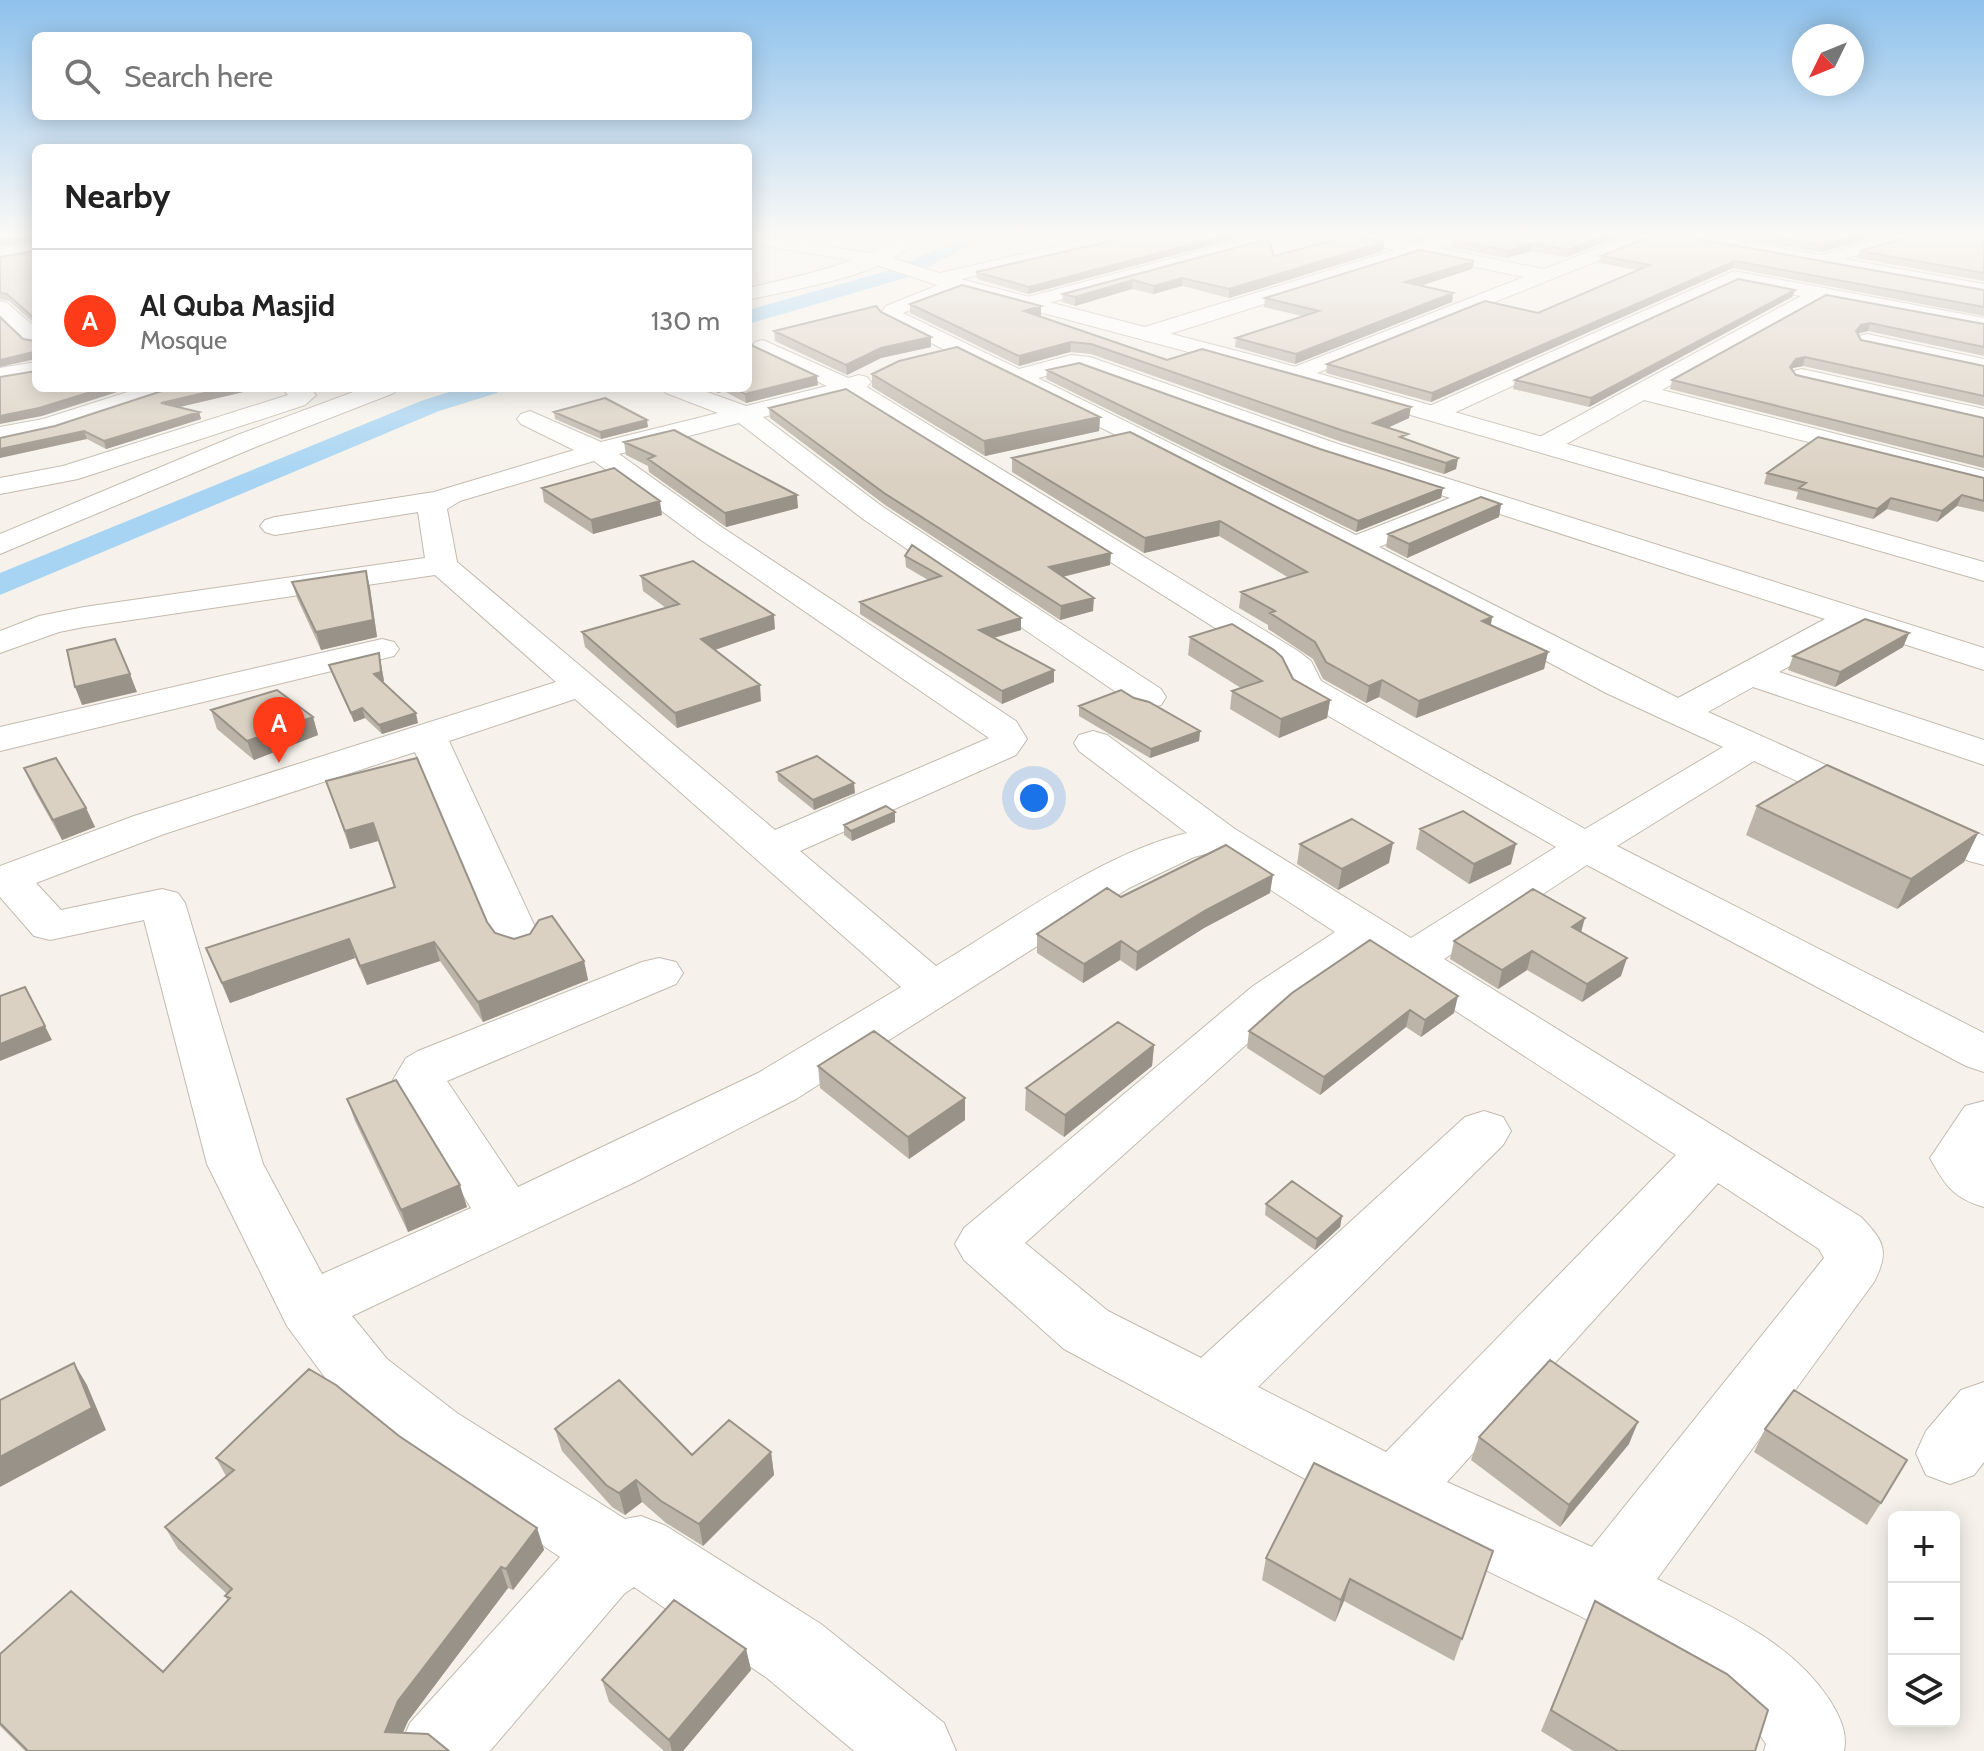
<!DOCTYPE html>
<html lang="en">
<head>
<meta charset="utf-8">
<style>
  body { margin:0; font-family:Cabin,sans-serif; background:#f2f2f2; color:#222 }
  .controls { position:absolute; right:24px; bottom:24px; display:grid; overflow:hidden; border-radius:12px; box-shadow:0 4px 20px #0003 }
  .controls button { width:72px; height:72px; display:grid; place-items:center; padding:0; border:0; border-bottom:2px solid #e0e0e0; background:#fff; color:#222; font:40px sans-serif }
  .compass { position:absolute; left:1792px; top:24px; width:72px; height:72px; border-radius:50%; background:#fff; box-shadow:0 4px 20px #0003; rotate:227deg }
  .you { position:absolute; left:1034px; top:798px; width:28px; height:28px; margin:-20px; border:6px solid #fff; border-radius:50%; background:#1a73e8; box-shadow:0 0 0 12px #1a73e833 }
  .badge { display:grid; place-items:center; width:52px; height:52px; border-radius:50%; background:#ff3c19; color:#fff; font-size:26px; font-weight:700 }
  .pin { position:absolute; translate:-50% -66px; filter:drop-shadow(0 2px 4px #0008) }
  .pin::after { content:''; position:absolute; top:42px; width:28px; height:24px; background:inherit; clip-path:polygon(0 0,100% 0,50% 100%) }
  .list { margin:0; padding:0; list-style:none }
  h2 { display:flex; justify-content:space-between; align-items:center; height:104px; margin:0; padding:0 32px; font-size:34px }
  h2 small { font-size:26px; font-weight:400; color:#767676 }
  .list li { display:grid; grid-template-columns:52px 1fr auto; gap:24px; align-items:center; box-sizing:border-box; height:144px; padding:0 32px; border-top:2px solid #e0e0e0 }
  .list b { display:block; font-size:30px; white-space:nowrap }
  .list p { margin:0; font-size:26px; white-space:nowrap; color:#767676 }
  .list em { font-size:26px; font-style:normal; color:#767676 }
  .icon { flex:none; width:44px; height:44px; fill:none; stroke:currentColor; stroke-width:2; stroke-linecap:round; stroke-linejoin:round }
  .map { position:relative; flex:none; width:1984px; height:1751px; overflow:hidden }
  .search { position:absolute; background:#fff; box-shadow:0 4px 20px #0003; left:32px; top:32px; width:720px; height:88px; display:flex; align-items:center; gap:20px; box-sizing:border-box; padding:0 28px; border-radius:12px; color:#767676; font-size:30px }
  .panel { position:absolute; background:#fff; box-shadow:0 4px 20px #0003; left:32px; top:144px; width:720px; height:248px; border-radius:12px }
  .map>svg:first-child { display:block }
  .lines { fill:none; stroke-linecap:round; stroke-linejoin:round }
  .canal { fill:#a7d4f3; fill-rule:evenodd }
  .minor-casing { stroke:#c2baad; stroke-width:2 }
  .tertiary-casing { stroke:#c2baad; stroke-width:2 }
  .minor { fill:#fff; fill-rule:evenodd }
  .tertiary { fill:#fff; fill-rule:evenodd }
  .wall { fill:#bcb4a8 }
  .shaded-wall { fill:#999288 }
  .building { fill:#dbd1c3; stroke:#999288; stroke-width:2 }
</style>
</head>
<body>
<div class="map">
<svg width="1984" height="1751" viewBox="0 0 1984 1751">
  <rect width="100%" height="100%" fill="#f6f2eb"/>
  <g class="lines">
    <!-- canal -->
    <path class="canal" d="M969 235H992L905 278 748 324V310L891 270Z
      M462 388H501L497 393 439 411 0 595V573L421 401Z"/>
    <defs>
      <path id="minor" d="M808 235H832L795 251 786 246Z
        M902 235H923C887 277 800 287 748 300V288C807 274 850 267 902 235Z
        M1105 235H1135L1132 239 962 279 968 284 965 288 903 313 1019 369 1071 355 1090 357 1338 444 1984 648V670L1857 629 1779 672 1984 740V765L1753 687 1708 712 1984 836V865L1969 861 1754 761 1617 846 1984 1033V1072L1966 1066 1587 865 1444 959 1861 1217C1884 1241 1890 1251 1874 1282L1657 1579C1720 1612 1788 1638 1829 1699 1839 1715 1848 1732 1844 1751H1764L1766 1744 1756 1729 1716 1693 1578 1615 1370 1514 1064 1349 964 1260 955 1244 964 1228 1253 986 1335 932 1213 852 1194 857 1129 888 796 1099 633 1183 352 1316 387 1359 457 1413 625 1519 641 1516 666 1526 821 1624 944 1723 956 1751H854L767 1678 634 1587 624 1594 490 1751H398L410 1723 560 1557 409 1455 341 1399 287 1326 207 1164 144 920 50 940 34 936 0 897V866L134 816 556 682 435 575 84 627 59 632 0 653V631L39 616 84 607 425 558 418 512 275 535 265 532 260 526 265 520 275 517 434 492 574 450 521 424 517 419 521 414 530 411 601 442 718 413 666 393 662 388H696L746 406 827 386 755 352 752 347 755 342 763 340 848 378 859 375 867 377 871 382 867 387 1298 651 1311 661 1321 681 1585 829 1723 747 1606 693 1238 496 883 319 879 315 886 306 938 285 931 283 928 279 931 275ZM1072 369H1079L1320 456 1450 498 1356 535 1038 378ZM847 396 1274 665 1282 673 1292 695 1556 847 1411 938 1235 829 1107 735 1093 731 1079 735 1074 743 1079 751 1187 833C1103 853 1011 921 936 966L800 851 1016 755 1027 739 1016 721 723 528 619 454 739 423 863 519 1135 705 1148 708 1161 705 1166 697 1161 689 883 507 763 417ZM594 461 701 540 989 738 775 830 457 562 447 509 460 501ZM1478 507 1825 619 1678 698 1379 547ZM575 699 901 987 758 1073 518 1187 447 1081 676 984 683 973 676 962 659 958 642 962 418 1051 406 1058 393 1080 471 1208 322 1274 263 1164 185 903 178 893 162 889 61 910 36 883 164 834 415 752 495 940 502 950 518 955 534 950 541 940 449 741ZM1367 953 1676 1155 1386 1452 1258 1387 1503 1145 1511 1131 1503 1117 1484 1111 1465 1117 1201 1358 1108 1311 1025 1243 1287 1008ZM1718 1183 1819 1249 1824 1258 1592 1547 1447 1482Z
        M1260 235H1288L1285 239 1034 307H1020L1017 303 1020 299Z
        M1337 235H1371L1416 244 1446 235H1472L1469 239 1439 248 1544 269 1631 235H1655L1652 239 1297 381 1289 379 1285 374 1289 369 1524 277 1418 255 1154 339 1146 341 1135 334 1138 329 1395 250 1340 239Z
        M1667 235H1704L1821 255 1890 235H1917L1914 239 1844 259 1984 284V296L1676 240Z
        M36 244V254L0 261V249Z
        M1734 271 1984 318V330L1823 300 1662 390 1984 471V487L1644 400 1554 451H1536L1532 445 1536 439 1801 296 1736 283 1443 418H1425L1421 413 1425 408Z
        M0 301 7 303 36 328V346L28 344 0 318Z
        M1867 334 1984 359V373L1859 346 1856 341 1859 336Z
        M36 362V376L0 382V368Z
        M1802 369 1984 409V425L1794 381 1790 376 1794 371Z
        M140 388H176L172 393 57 431 0 443V427L43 419Z
        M282 388H310L316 395 305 405 78 479 0 494V478L63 466 288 395Z
        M364 388H398L394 393 258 446 0 554V534L240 434Z
        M382 639 394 642 399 649 394 656 0 751V727Z
        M1984 1101V1207C1953 1198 1945 1185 1930 1158L1965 1106Z
        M1984 1382V1462L1974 1475 1950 1484 1926 1475 1916 1453 1926 1431 1961 1390Z"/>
      <path id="tertiary" d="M748 235 883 255 945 275 1264 358 1984 562V581L1248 368 931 283 873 264 748 243Z"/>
    </defs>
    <!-- minor casing -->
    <use href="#minor" class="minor-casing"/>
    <!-- tertiary casing -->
    <use href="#tertiary" class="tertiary-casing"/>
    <!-- minor -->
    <use href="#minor" class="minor"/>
    <!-- tertiary -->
    <use href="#tertiary" class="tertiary"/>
  </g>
  <!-- wall -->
  <path class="wall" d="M0 235H36V359L23 339 35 341V324L9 301 0 299V257L34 251 35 242 0 246Z
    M1134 235H1250L1028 294 977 279 976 272 1133 236Z
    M1384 235H1437L1416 241Z
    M1470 235H1624L1566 257 1531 251 1506 258 1451 247 1453 240Z
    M1720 235H1881L1821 252Z
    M1984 235V281L1857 258 1860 251Z
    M1677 236 1984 290V316L1733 268 1431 402 1326 373 1327 364 1538 313 1637 270 1599 263 1601 256Z
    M1268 239 1274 256 1383 251 1229 298 1182 286 1153 294 1132 289 1075 306 1062 302 1063 294Z
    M1472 269 1420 286 1453 293 1452 302 1295 364 1235 347 1236 338 1302 316 1264 307 1265 298Z
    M1795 290 1792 297 1589 407 1513 389 1515 380Z
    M1826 295 1984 324V356L1868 331 1858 334 1861 340 1984 366V406L1803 366 1793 368 1792 370 1796 375 1984 418V468L1670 389 1672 380Z
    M910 304 1041 316H1039L1167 360 1409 418 1387 428 1407 440 1458 458 1456 469 1444 474 1339 441 1091 354 1070 352 1019 366 910 313Z
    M881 312 931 347 881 358 847 375 775 341 774 331Z
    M753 346 818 385 746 403 724 391 718 393 705 388H748Z
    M1047 370 1320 449 1441 498 1356 532 1046 379Z
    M872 374 1100 417 1099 431 985 456 872 387Z
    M171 388H260L178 407 199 412 201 419 106 449 87 439 55 426Z
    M650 388H661V392Z
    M769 408 1110 565 1063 577 1093 611 1060 620 885 505 770 418Z
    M554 412 648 427 601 439 555 419Z
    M1130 432 1492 617 1491 625 1548 652 1544 669 1416 718 1379 697 1366 703 1323 679 1313 659 1268 629V625L1239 608 1241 592 1289 578 1219 536 1144 553 1012 472V458Z
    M624 442 798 508 726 527 649 472 648 466 626 455Z
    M1767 473 1984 478V512L1957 506 1937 522 1887 509 1873 519 1796 499 1798 492 1764 484Z
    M542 488 662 515 593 534 544 502Z
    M1501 504 1499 517 1407 558 1386 547 1388 534Z
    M905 556 1021 618V630L994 638 1054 682 1002 704 860 614V602L928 580 906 567Z
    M366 571 370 588 377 637 321 650 297 598 292 582Z
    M641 576 775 629 715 650 761 701 677 728 585 647 582 632 666 608 643 591Z
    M1909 633 1903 647 1835 687 1788 670 1793 656Z
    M1190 637 1330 700 1327 718 1279 738 1230 709 1232 691 1241 688 1188 655Z
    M379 653 384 681 382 682 418 723 382 734 365 718 354 722 332 674 329 665Z
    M1134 698 1200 731 1199 741 1150 758 1079 716V706Z
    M211 710 313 717 318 735 254 760 217 729Z
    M24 768 86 808 95 827 62 840 33 788Z
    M777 772 855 793 814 810 778 781Z
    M326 781 487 922 495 933 584 961 588 980 483 1022 440 961 367 985 355 958 230 1003 206 948 394 887 378 841 350 849Z
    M1757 806 1978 833 1964 862 1897 909 1746 835Z
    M895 822 852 841 844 835V825Z
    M1420 829 1511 864 1469 884 1416 849Z
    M1300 844 1389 863 1338 890 1297 864Z
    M1270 893 1204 928 1136 971 1120 960 1083 983 1037 953V934L1121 897Z
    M1581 932 1621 976 1582 1002 1527 970 1498 989 1450 959 1454 941Z
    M1292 993 1454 1013 1421 1037 1406 1027 1320 1095 1247 1048 1249 1031Z
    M1154 1045 1152 1066 1064 1137 1025 1110 1026 1088Z
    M818 1066 965 1120 909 1159 820 1088Z
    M347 1099 467 1207 408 1232 355 1121Z
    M1266 1204 1342 1216 1340 1227 1315 1250 1265 1215Z
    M555 1429 692 1455 771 1452 774 1475 703 1546 666 1523 642 1502 625 1515 612 1507 562 1451Z
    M1765 1429 1881 1503 1867 1525 1754 1452Z
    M399 1436 537 1528 544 1550 513 1590 508 1588 408 1721 403 1732 449 1751H25L0 1726V1654L163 1672 228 1601 225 1596 227 1594 178 1549 165 1527 226 1476 216 1458Z
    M1479 1437 1629 1444 1560 1527 1471 1460Z
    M1493 1551 1454 1661 1344 1601 1335 1622 1262 1580 1266 1558Z
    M1595 1601 1755 1751H1573L1541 1731Z
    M746 1649 751 1670 683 1751H664L609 1702 602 1680Z"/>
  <!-- shaded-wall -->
  <path class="shaded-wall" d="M1228 235H1250L1028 294 1029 287Z
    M1417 235H1437L1416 241Z
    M1607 235H1624L1566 257 1568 250Z
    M1858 235H1881L1821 252 1823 245Z
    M36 236V242L0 246V240Z
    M1384 242 1383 251 1229 298V289Z
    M1532 243 1531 251 1506 258 1508 251Z
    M1474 261 1472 269 1404 291 1405 282Z
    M1735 261 1733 268 1431 402 1432 393Z
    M1182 278V286L1153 294 1154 286Z
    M1133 280 1132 289 1075 306V297Z
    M1795 290 1792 297 1589 407 1591 398Z
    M1453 293 1452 302 1295 364 1296 354Z
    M1041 306V316L1024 321V311Z
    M1870 323 1868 331 1858 333 1853 339 1856 331 1861 325Z
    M931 337V347L881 358 847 375 846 365 881 348Z
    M1071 342 1070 352 1019 366V356Z
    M33 352 36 359 0 367V360Z
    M1805 357 1803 366 1793 368 1787 376 1790 367 1796 359Z
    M817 376 818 385 746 403 745 394Z
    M104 388H130L42 416 0 424V416Z
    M226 388H260L163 411 161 403Z
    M717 388H723L724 391 718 393Z
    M1411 407 1409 418 1372 435 1373 423Z
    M199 412 201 419 106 449 104 441Z
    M1100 417 1099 431 985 456 984 441Z
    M647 420 648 427 601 439 600 432Z
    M84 431 87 439 0 458V449Z
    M1458 458 1456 469 1444 474 1446 463Z
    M1443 488 1441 498 1356 532 1358 521Z
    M797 495 798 508 726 527 725 513Z
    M1962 495 1957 506 1937 522 1942 511Z
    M1891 498 1887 509 1873 519 1877 509Z
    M660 501 662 515 593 534 591 520Z
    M1501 504 1499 517 1407 558 1409 544Z
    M1220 521 1219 536 1144 553 1145 538Z
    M1111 553 1110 565 1049 580V567Z
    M366 571 370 588 377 637 321 650 316 632Z
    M1094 598 1093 611 1060 620 1061 606Z
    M774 615 775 629 703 654 701 639Z
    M1492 617 1489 633 1482 621Z
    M1021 618V630L979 642V630Z
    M1909 633 1903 647 1835 687 1840 672Z
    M1548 652 1544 669 1416 718 1419 701Z
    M379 653 384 681 376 683 374 674Z
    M1054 670V682L1002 704V691Z
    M130 674 137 692 82 705 75 687Z
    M1382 680 1379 697 1366 703 1369 686Z
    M760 685 761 701 677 728 675 713Z
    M1330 700 1327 718 1279 738 1281 719Z
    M362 708 365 718 354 722 351 713Z
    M416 713 418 723 382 734 379 725Z
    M313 717 318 735 254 760 247 741Z
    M1200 731 1199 741 1150 758 1151 749Z
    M854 783 855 793 814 810 813 800Z
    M86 808 95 827 62 840 53 820Z
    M895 812V822L852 841 851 831Z
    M373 823 378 841 350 849 345 831Z
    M1978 833 1964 862 1897 909 1911 879Z
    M1393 843 1389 863 1338 890 1342 869Z
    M1516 844 1511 864 1469 884 1474 864Z
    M1273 875 1270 893 1204 928 1136 971 1137 952 1206 910Z
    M1585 918 1580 936 1572 927Z
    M349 939 355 958 230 1003 222 983Z
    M1121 941 1120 960 1083 983 1084 964Z
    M434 942 440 961 367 985 360 966Z
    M1532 951 1527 970 1498 989 1502 970Z
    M1627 958 1621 976 1582 1002 1587 984Z
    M584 961 588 980 483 1022 478 1002Z
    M1458 996 1454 1013 1421 1037 1425 1020Z
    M1410 1010 1406 1027 1320 1095 1324 1077Z
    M45 1026 52 1040 0 1061V1044Z
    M1154 1045 1152 1066 1064 1137 1065 1115Z
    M965 1098V1120L909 1159 908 1137Z
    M460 1185 467 1207 408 1232 401 1210Z
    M1342 1216 1340 1227 1315 1250 1317 1239Z
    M74 1363 87 1385 106 1430 0 1487V1457Z
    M1638 1422 1629 1444 1560 1527 1569 1505Z
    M771 1452 774 1475 703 1546 699 1524Z
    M636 1480 642 1502 625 1515 619 1493Z
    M537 1528 544 1550 513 1590 506 1569Z
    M501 1567 508 1588 408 1721 395 1751 385 1732 398 1701Z
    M1350 1579 1344 1601 1335 1622 1341 1600Z
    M746 1649 751 1670 683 1751H672L669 1740Z"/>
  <!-- building -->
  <path class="building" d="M0 235H36V355L33 352 0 360V317L23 339 35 341V319L7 294 0 293V257L34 251 36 236 0 240Z
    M1134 235H1228L1029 287 976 272 1133 236Z
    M1470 235H1607L1568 250 1532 243 1508 251 1453 240Z
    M1655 235H1676L1984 290V307L1735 261 1432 393 1327 364 1485 301 1538 313 1650 265 1601 256Z
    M1764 235H1858L1823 245Z
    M1917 235H1984V273L1860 251Z
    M1349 236 1384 242 1229 289 1182 278 1154 286 1133 280 1075 297 1063 294 1268 239 1274 256Z
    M1420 250 1474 261 1405 282 1453 293 1296 354 1236 338 1319 311 1265 298Z
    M1738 279 1795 290 1591 398 1515 380Z
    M962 285 1041 306 1024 311 1167 360 1202 349 1411 407 1373 423 1408 434 1400 437 1458 458 1446 463 1341 430 1091 344 1071 342 1019 356 910 304Z
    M1826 295 1984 324V347L1870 323 1861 325 1856 331 1861 340 1984 366V396L1805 357 1796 359 1790 367 1796 375 1984 418V457L1672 380Z
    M876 306 881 312 931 337 881 348 846 365 774 331Z
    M748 340 753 346 817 376 745 394 734 388H748Z
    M957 347 1100 417 984 441 872 374 899 361Z
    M36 362V388H104L39 408 0 416V377L36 371Z
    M1079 363 1320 449 1443 488 1358 521 1047 370Z
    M171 388H226L161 403 199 412 104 441 84 431 0 449V438L55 426Z
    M846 389 1111 553 1049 567 1094 598 1061 606 884 493 769 408Z
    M605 398 647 420 600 432 554 412Z
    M674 430 797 495 725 513 648 459 655 456 624 442Z
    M1130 432 1492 617 1482 621 1548 652 1419 701 1382 680 1369 686 1326 662 1315 642 1270 613 1275 611 1241 592 1307 572 1220 521 1145 538 1012 458Z
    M1818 437 1984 478V501L1962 495 1942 511 1891 498 1877 509 1799 488 1806 483 1767 473Z
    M614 468 660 501 591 520 542 488Z
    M1481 497 1501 504 1409 544 1388 534Z
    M912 545 1021 618 979 630 1054 670 1002 691 860 602 941 576 905 556Z
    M693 561 774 615 701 639 760 685 675 713 582 632 679 604 641 576Z
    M366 571 373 620 316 632 292 582Z
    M1865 619 1909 633 1840 672 1793 656Z
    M1232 624 1274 650 1282 657 1293 679 1330 700 1281 719 1232 691 1262 681 1190 637Z
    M115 639 130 674 75 687 67 650Z
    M379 653 381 672 374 674 416 713 379 725 362 708 351 713 329 665Z
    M277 690 313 717 247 741 211 710Z
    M1121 690 1134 698 1149 702 1200 731 1151 749 1079 706Z
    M817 756 854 783 813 800 777 772Z
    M56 758 86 808 53 820 24 768Z
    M417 758 487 922 495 933 514 939 530 934 539 920 552 916 584 961 478 1002 434 942 360 966 349 939 222 983 206 948 395 887 373 823 345 831 326 781Z
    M1827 765 1978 833 1911 879 1757 806Z
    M886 806 895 812 851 831 844 825Z
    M1463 811 1516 844 1474 864 1420 829Z
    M1352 819 1393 843 1342 869 1300 844Z
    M1226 845 1273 875 1206 910 1137 952 1121 941 1084 964 1037 934 1107 888 1121 897Z
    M1533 889 1585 918 1572 927 1627 958 1587 984 1532 951 1502 970 1454 941Z
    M1370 940 1458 996 1425 1020 1410 1010 1324 1077 1249 1031 1292 993Z
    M25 987 45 1026 0 1044V996Z
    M1118 1022 1154 1045 1065 1115 1026 1088Z
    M874 1031 965 1098 908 1137 818 1066Z
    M396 1080 460 1185 401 1210 347 1099Z
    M1292 1181 1342 1216 1317 1239 1266 1204Z
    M1550 1360 1638 1422 1569 1505 1479 1437Z
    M74 1363 92 1408 0 1457V1400Z
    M309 1369 336 1385 399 1436 537 1528 506 1569 501 1567 398 1701 385 1732 428 1734 449 1751H28L0 1723V1654L71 1591 163 1672 230 1598 225 1596 232 1589 165 1527 234 1470 216 1458Z
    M619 1380 692 1455 729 1420 771 1452 699 1524 661 1501 636 1480 619 1493 606 1485 555 1429Z
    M1794 1390 1907 1460 1881 1503 1765 1429Z
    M1314 1463 1493 1551 1462 1639 1350 1579 1341 1600 1266 1558Z
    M674 1600 746 1649 669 1740 602 1680Z
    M1595 1601 1727 1674 1768 1710 1755 1751H1618L1551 1710Z"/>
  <!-- sky -->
  <linearGradient id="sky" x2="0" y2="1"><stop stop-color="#8ec1ec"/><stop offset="0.49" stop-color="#fbf9f6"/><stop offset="1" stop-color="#fbf9f6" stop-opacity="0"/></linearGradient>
  <rect width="1984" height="480" fill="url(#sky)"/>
</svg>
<div class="controls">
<button>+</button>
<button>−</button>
<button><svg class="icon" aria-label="layers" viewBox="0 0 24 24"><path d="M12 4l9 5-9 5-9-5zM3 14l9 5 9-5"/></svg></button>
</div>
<svg class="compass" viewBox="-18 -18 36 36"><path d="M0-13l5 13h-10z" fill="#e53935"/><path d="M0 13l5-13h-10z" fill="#767676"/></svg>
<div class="you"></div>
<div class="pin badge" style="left:279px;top:763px">A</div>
<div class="search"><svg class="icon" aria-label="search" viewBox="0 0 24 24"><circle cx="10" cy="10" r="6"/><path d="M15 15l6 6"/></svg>Search here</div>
<section class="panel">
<h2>Nearby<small></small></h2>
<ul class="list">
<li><span class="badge">A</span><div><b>Al Quba Masjid</b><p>Mosque</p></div><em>130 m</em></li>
</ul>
</section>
</div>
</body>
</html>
